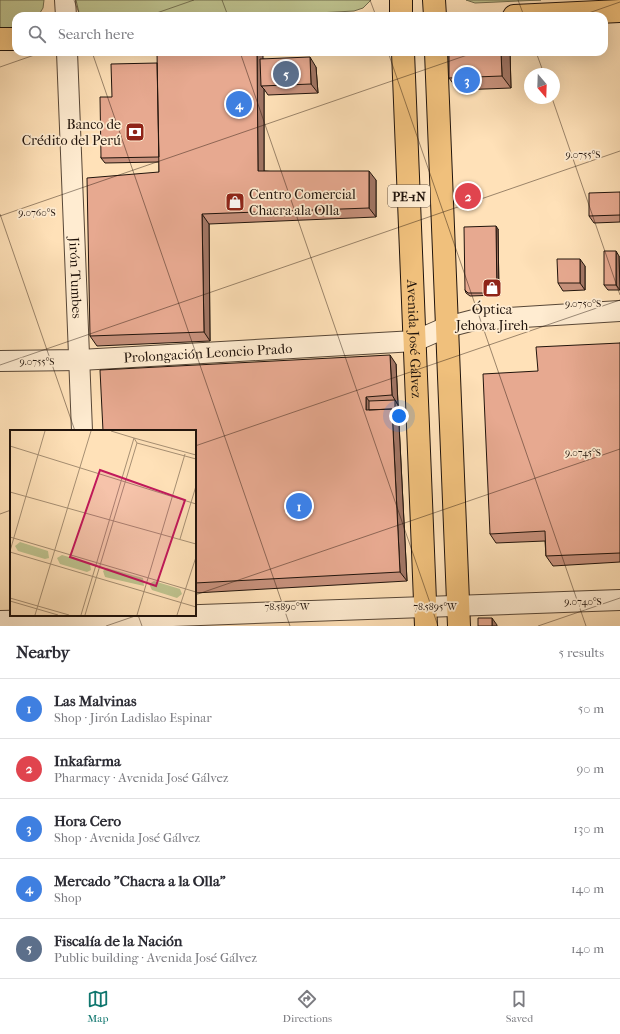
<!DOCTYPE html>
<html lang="en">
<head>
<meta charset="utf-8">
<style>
  body { margin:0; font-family:"IM FELL French Canon",serif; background:#f2f2f3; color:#2b2b33 }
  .compass { position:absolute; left:524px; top:68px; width:36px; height:36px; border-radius:50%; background:#fff; box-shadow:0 4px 16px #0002; rotate:161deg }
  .you { position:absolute; left:399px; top:416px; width:14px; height:14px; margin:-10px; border:3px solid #fff; border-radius:50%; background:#1a73e8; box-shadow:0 0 0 6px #1a73e833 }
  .badge { display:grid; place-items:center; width:26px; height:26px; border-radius:50%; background:#0f766e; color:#fff; font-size:13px; font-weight:700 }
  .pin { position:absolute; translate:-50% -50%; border:2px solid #fff; box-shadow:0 1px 4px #0006 }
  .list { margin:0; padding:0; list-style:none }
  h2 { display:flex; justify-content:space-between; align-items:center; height:52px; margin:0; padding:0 16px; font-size:17px }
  h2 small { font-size:13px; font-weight:400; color:#7c7c81 }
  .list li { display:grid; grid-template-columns:26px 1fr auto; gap:12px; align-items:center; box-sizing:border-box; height:60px; padding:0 16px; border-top:1px solid #e1e1e2 }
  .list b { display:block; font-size:15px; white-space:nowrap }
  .list p { margin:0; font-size:13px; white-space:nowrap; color:#7c7c81 }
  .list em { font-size:13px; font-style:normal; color:#7c7c81 }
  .icon { flex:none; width:22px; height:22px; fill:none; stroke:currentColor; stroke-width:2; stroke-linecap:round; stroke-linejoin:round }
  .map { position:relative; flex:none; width:620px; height:626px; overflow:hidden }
  .search { position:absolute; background:#fff; box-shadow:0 4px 16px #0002; left:12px; right:12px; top:12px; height:44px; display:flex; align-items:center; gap:10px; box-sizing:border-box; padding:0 14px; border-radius:12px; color:#7c7c81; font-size:15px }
  .sheet { height:352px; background:#fff }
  nav { display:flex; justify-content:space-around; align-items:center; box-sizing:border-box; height:56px; border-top:1px solid #e1e1e2; background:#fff; font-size:11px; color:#7c7c81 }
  nav a { display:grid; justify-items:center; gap:2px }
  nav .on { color:#0f766e }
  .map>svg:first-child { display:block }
  .green { fill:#bfc38f; stroke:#706c4e }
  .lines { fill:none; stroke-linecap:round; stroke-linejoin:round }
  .minor-casing { stroke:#584737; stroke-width:22 }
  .major-casing { stroke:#21140c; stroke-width:24 }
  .minor { stroke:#ffecd1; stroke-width:20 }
  .major { stroke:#f0c07c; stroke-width:22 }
  .wall { fill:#c7917c; stroke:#21140c }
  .shaded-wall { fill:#a27665; stroke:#21140c }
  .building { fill:#e7a990; stroke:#21140c }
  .ticks { fill:none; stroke:#21140c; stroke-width:1; stroke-opacity:0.45 }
  .labels { text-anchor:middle; stroke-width:3.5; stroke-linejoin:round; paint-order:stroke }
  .shield { fill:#ffecd1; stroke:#645547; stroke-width:1 }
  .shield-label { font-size:13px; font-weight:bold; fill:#21140c }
  .poi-label { font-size:14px; fill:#21140c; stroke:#ffecd1; text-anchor:end }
  .street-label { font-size:14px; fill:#21140c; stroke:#ffecd1 }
  .inset-road { fill:none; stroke:#a68f73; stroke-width:1 }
  .view { fill:#c2185b; fill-opacity:0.15; stroke:#c2185b; stroke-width:2 }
  .inset-edge { fill:none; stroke:#21140c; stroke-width:2 }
  .ticks-label { font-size:10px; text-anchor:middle; fill:#21140c; stroke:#ffecd1; stroke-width:3.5; stroke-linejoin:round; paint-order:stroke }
</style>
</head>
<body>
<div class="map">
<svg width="620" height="626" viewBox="0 0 620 626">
  <rect width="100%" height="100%" fill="#ffe1b8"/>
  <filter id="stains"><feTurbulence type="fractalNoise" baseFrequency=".005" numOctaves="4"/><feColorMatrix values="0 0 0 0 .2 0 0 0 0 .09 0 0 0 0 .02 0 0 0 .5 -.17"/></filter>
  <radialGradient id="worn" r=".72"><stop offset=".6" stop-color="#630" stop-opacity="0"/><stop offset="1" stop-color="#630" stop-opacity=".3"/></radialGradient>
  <!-- green -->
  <path class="green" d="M0 0H44L43 8 38 16H16V29L0 30Z
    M76 0H371L363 8 354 11 263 16H82L79 13Z
    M466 0H541L475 3Z"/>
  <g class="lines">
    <defs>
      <g id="minor">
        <path d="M65 0 66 16"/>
        <path id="s1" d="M67 52 82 431"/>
        <path id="s2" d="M0 361 80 360 415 341 447 327 474 320 620 311"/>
        <path d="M0 621 89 619 620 600"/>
      </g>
      <g id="major">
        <path d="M401 0V16"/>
        <path d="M434 0 435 16"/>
        <path d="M514 16 620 11"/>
        <path d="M0 39H16"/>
        <path id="s3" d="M403 52 426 626"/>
        <path d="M436 52 459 626"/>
      </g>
    </defs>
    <!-- minor casing -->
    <use href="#minor" class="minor-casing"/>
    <!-- major casing -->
    <use href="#major" class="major-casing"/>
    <!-- minor -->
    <use href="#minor" class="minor"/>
    <!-- major -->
    <use href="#major" class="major"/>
  </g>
  <!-- wall -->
  <path class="wall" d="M449 52H510L511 88 458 90 449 78Z
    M263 59 316 67 318 93 268 95 264 89V171L376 180V217L209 224 210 341 97 346 90 336 159 172V162L105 163 101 158 112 97 157 63Z
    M620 192V222L594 223 589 216Z
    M498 229 499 295 470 296 466 293 465 290Z
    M619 256 620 290H608L604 285Z
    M585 266V290L563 291 558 283Z
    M620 343V562L553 566 546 556 545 541 496 543 490 534 538 371Z
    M396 364 407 581 195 593V431Z"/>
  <!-- shaded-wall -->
  <path class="shaded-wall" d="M257 52H263V86H261L264 89V180L258 171Z
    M501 52H510L511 88 502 76Z
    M310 57 316 67 318 93 311 84Z
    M369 171 376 180V217L369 208Z
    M202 214 209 224 210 341 204 332Z
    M496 226 498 229 499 295 497 293Z
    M616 251 619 256 620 290 616 285Z
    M580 259 585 266V290L580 283Z
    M390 355 396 364 398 405 392 395Z
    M366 397 373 406V419L366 410Z
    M395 400 398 405 407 581 400 572 392 409Z
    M492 618 497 625V626H492Z"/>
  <!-- building -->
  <path class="building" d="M157 52H257L258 171H369V208L202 214 204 332 90 336 87 178 159 172Z
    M449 52H501L502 76 449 78Z
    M310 57 311 84 261 86 260 59Z
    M157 63 159 157 101 158 100 97H112L111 64Z
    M620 192V215L589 216V193Z
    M496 226 497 293H468L465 290 464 227Z
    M604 251H616V285H604Z
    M557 259H580V283H558Z
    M620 343V553L546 556 545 531 490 534 483 374 538 371 536 347Z
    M390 355 392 395 366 397V410L392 409 400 572 195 583V431H103L100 370Z
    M395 400V413L392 409 369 410V401Z
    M478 618H492V626H478Z"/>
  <!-- ticks -->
  <path class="ticks" d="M74 0 80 16M222 0 228 16M370 0 376 16M518 0 524 16M148 16 194 0M580 16 620 2M92 52 290 626M240 52 438 626M388 52 586 626M536 52 544 74M0 67 43 52M552 98 620 295M0 214 75 431M0 216 476 52M0 365 620 151M195 446 620 300M0 514 11 510M195 595 620 449M138 615 142 626M106 626 138 615M538 626 620 598"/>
  <!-- icons -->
  <defs>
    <symbol id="bank-square" viewBox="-11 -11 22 22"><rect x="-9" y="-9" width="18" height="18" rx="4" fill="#8f2418" stroke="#ffecd1"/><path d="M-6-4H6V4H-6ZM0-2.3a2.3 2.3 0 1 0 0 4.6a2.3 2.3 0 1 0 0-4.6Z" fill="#fff"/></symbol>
    <symbol id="shop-square" viewBox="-11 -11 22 22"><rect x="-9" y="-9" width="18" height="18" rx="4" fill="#8f2418" stroke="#ffecd1"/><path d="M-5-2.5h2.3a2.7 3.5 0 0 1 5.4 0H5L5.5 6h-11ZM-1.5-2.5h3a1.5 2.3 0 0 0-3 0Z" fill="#fff"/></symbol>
  </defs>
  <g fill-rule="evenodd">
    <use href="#bank-square" x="124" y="121" width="22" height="22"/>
    <use href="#shop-square" x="224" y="191" width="22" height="22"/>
    <use href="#shop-square" x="481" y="277" width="22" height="22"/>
  </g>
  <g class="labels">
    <!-- shield labels -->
    <rect class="shield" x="388" y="185" width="42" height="22" rx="3"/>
    <g class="shield-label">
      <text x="409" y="201">PE-1N</text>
    </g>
    <!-- poi labels -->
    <g class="poi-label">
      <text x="121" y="129">Banco de<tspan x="121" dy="16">Crédito del Perú</tspan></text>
      <text x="249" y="199" text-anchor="start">Centro Comercial<tspan x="249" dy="16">Chacra ala Olla</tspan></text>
      <text x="492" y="314" text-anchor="middle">Óptica<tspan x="492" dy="16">Jehova Jireh</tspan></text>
    </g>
    <!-- street labels -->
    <g class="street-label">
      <text dy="5" stroke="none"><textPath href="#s1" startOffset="226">Jirón Tumbes</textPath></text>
      <text dy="5" stroke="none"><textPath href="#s3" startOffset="287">Avenida José Gálvez</textPath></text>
      <text dy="5" stroke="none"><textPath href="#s2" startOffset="208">Prolongación Leoncio Prado</textPath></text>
    </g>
  </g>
  <!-- overview -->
  <g transform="translate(10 430)">
    <rect width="186" height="186" fill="#ffe1b8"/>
    <path d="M10 112 38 121 39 128 35 129 8 121 5 116ZM52 125 80 133 81 140 77 142 50 134 47 128ZM97 138 133 148 134 156 95 147 93 141ZM144 151 170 159 172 164 167 168 142 160 139 154Z" fill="#bfc38f"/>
    <path class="inset-road" d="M101 1 124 8M124 8 127 13 186 29M124 8 186 25M0 16 186 74M0 62 186 114M0 107 186 162M170 109 186 56M0 121 35 1M0 122 186 177M0 168 59 185M0 171 48 185M25 185 81 1M71 185 124 8M75 185 127 13M127 185 175 24M167 185 186 127"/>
    <path class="view" d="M90 40 175 70 146 156 60 127Z"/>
    <rect width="186" height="186" class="inset-edge"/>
  </g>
  <g class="ticks-label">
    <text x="583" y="158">9.0755°S</text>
    <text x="37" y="216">9.0760°S</text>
    <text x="583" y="307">9.0750°S</text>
    <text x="37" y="365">9.0755°S</text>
    <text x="583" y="456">9.0745°S</text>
    <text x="583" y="605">9.0740°S</text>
    <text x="287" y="610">78.5890°W</text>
    <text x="435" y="610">78.5895°W</text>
  </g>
  <rect width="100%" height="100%" filter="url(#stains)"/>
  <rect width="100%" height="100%" fill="url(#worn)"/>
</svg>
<svg class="compass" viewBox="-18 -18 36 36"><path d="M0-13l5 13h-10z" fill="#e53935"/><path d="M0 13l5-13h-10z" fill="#7c7c81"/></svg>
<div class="you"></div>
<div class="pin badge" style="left:299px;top:506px;background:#3f7fe0">1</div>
<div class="pin badge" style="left:468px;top:196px;background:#e0444e">2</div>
<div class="pin badge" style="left:467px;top:80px;background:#3f7fe0">3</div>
<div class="pin badge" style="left:239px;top:104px;background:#3f7fe0">4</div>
<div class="pin badge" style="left:286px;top:74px;background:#5c6f8a">5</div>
<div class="search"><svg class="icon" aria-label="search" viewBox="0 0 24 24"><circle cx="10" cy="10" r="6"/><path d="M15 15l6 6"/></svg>Search here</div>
</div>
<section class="sheet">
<h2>Nearby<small>5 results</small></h2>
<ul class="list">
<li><span class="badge" style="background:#3f7fe0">1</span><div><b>Las Malvinas</b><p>Shop · Jirón Ladislao Espinar</p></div><em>50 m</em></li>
<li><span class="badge" style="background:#e0444e">2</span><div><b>Inkafarma</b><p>Pharmacy · Avenida José Gálvez</p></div><em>90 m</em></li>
<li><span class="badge" style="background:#3f7fe0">3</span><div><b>Hora Cero</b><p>Shop · Avenida José Gálvez</p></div><em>130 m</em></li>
<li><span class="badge" style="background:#3f7fe0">4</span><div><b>Mercado &quot;Chacra a la Olla&quot;</b><p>Shop</p></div><em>140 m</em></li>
<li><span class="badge" style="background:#5c6f8a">5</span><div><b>Fiscalía de la Nación</b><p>Public building · Avenida José Gálvez</p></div><em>140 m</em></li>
</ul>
</section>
<nav>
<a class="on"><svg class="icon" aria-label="map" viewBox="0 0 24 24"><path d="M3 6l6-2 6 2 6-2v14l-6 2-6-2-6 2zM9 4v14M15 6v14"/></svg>Map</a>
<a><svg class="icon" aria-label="directions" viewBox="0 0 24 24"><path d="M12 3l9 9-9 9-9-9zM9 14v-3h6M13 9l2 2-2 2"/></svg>Directions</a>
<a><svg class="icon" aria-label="saved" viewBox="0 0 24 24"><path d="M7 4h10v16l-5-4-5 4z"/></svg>Saved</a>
</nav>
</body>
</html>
